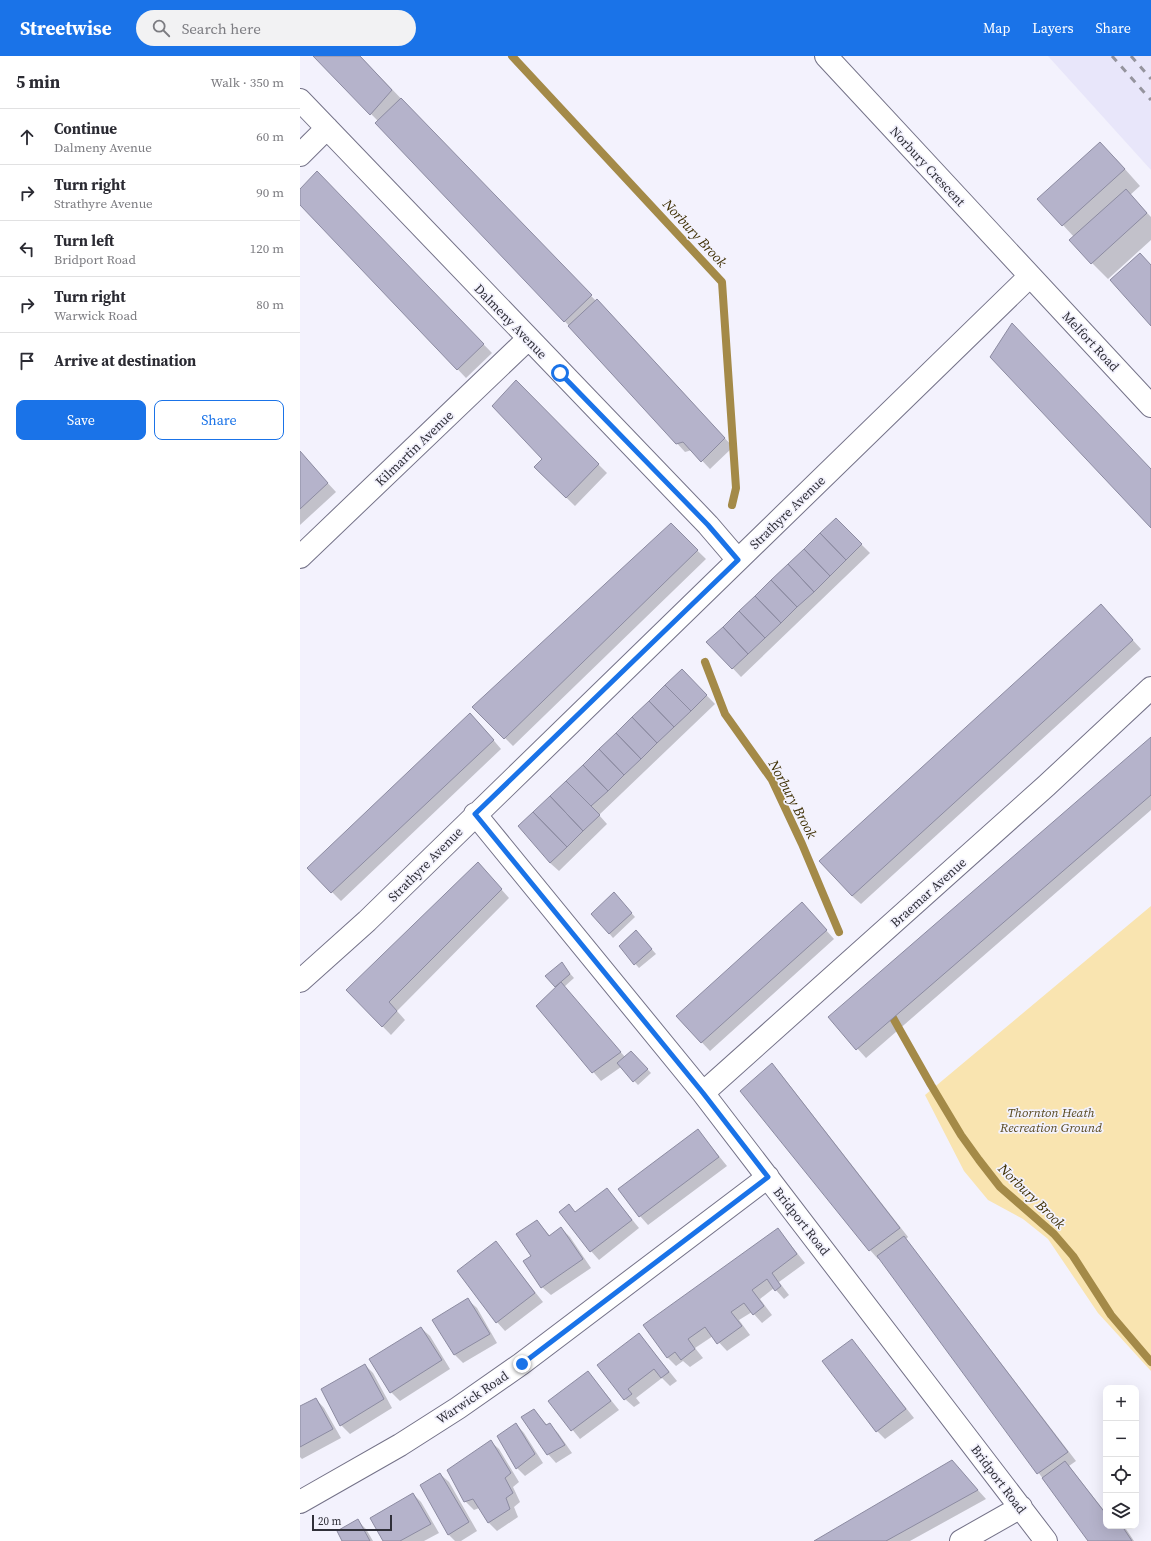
<!DOCTYPE html>
<html lang="en">
<head>
<meta charset="utf-8">
<style>
  body { margin:0; font-family:"Source Serif 4",serif; background:#f2f2f3; color:#2b2b33 }
  .controls { position:absolute; right:12px; bottom:12px; display:grid; overflow:hidden; border-radius:8px; box-shadow:0 4px 16px #0002 }
  .controls button { width:36px; height:36px; display:grid; place-items:center; padding:0; border:0; border-bottom:1px solid #e1e1e2; background:#fff; color:#2b2b33; font:20px sans-serif }
  .scale { position:absolute; left:12px; bottom:10px; width:80px; box-sizing:border-box; padding-left:4px; border:2px solid #303039; border-top:0; font-size:11px; line-height:14px; white-space:nowrap; color:#303039; -webkit-text-stroke:3px #f3f2fd; paint-order:stroke }
  .stop { position:absolute; width:12px; height:12px; margin:-9px; border:3px solid #1a73e8; border-radius:50%; background:#fff }
  .stop.end { background:#1a73e8; border-color:#fff; box-shadow:0 1px 4px #0008 }
  .list { margin:0; padding:0; list-style:none }
  h2 { display:flex; justify-content:space-between; align-items:center; height:52px; margin:0; padding:0 16px; font-size:17px }
  h2 small { font-size:13px; font-weight:400; color:#7c7c81 }
  .list li { display:grid; grid-template-columns:26px 1fr auto; gap:12px; align-items:center; box-sizing:border-box; height:56px; padding:0 16px; border-top:1px solid #e1e1e2 }
  .list b { display:block; font-size:15px; white-space:nowrap }
  .list p { margin:0; font-size:13px; white-space:nowrap; color:#7c7c81 }
  .list em { font-size:13px; font-style:normal; color:#7c7c81 }
  .actions { display:flex; gap:8px; padding:12px 16px }
  .actions a { flex:1; padding:9px 0; border:1px solid #1a73e8; border-radius:8px; text-align:center; font-size:14px; color:#1a73e8 }
  .actions .main { background:#1a73e8; color:#fff }
  .icon { flex:none; width:22px; height:22px; fill:none; stroke:currentColor; stroke-width:2; stroke-linecap:round; stroke-linejoin:round }
  .map { position:relative; flex:none; width:851px; height:1485px; overflow:hidden }
  header { display:flex; align-items:center; gap:24px; box-sizing:border-box; height:56px; padding:0 20px; background:#1a73e8; color:#fff }
  header strong { font-size:19px }
  nav { display:flex; gap:22px; margin-inline-start:auto; font-size:14px }
  .search { width:280px; height:36px; background:#f2f2f3; display:flex; align-items:center; gap:10px; box-sizing:border-box; padding:0 14px; border-radius:22px; color:#7c7c81; font-size:15px }
  main { display:flex }
  aside { flex:1; background:#fff }
  .map>svg:first-child { display:block }
  .built { fill:#e8e6fa }
  .green { fill:#f9e4b0 }
  .shadow { fill:#0003 }
  .lines { fill:none; stroke-linecap:round; stroke-linejoin:round }
  .stream { stroke:#a48a48; stroke-width:8 }
  .building { fill:#b5b3cb; stroke:#8c8ba1 }
  .minor-casing { stroke:#747288; stroke-width:24 }
  .minor { stroke:#fff; stroke-width:22 }
  .rail { stroke:#95949e; stroke-width:3; stroke-dasharray:7 7; stroke-linecap:butt }
  .route { stroke:#1a73e8; stroke-width:5 }
  .labels { text-anchor:middle; stroke-width:3.5; stroke-linejoin:round; paint-order:stroke }
  .street-label { font-size:13px; fill:#303039; stroke:#f3f2fd }
  .park-label { font-size:13px; font-style:italic; fill:#584920; stroke:#f3f2fd }
  .water-label { font-size:14px; font-style:italic; fill:#3f3004; stroke:#f3f2fd }
</style>
</head>
<body>
<header>
<strong>Streetwise</strong>
<div class="search"><svg class="icon" aria-label="search" viewBox="0 0 24 24"><circle cx="10" cy="10" r="6"/><path d="M15 15l6 6"/></svg>Search here</div>
<nav><a>Map</a><a>Layers</a><a>Share</a></nav>
</header>
<main>
<aside>
<h2>5 min<small>Walk · 350 m</small></h2>
<ul class="list">
<li><svg class="icon" aria-label="ahead" viewBox="0 0 24 24"><path d="M12 20V5M6 11l6-6 6 6"/></svg><div><b>Continue</b><p>Dalmeny Avenue</p></div><em>60 m</em></li>
<li><svg class="icon" aria-label="right" viewBox="0 0 24 24"><path d="M7 20v-9h11M14 6l5 5-5 5"/></svg><div><b>Turn right</b><p>Strathyre Avenue</p></div><em>90 m</em></li>
<li><svg class="icon" aria-label="left" viewBox="0 0 24 24"><path d="M17 20v-9H6M10 6l-5 5 5 5"/></svg><div><b>Turn left</b><p>Bridport Road</p></div><em>120 m</em></li>
<li><svg class="icon" aria-label="right" viewBox="0 0 24 24"><path d="M7 20v-9h11M14 6l5 5-5 5"/></svg><div><b>Turn right</b><p>Warwick Road</p></div><em>80 m</em></li>
<li><svg class="icon" aria-label="arrive" viewBox="0 0 24 24"><path d="M6 21V4h12l-3 4 3 4H6"/></svg><div><b>Arrive at destination</b></div></li>
</ul>
<div class="actions"><a class="main">Save</a><a>Share</a></div>
</aside>
<div class="map">
<svg width="851" height="1485" viewBox="0 0 851 1485">
  <rect width="100%" height="100%" fill="#f3f2fd"/>
  <!-- built -->
  <path class="built" d="M748 0H851V114Z"/>
  <!-- green -->
  <path class="green" d="M851 850V1315L798 1257 748 1183 723 1163 688 1144 664 1115 625 1039Z"/>
  <!-- shadow -->
  <path class="shadow" d="M14 0H60L296 245 306 253 433 391 410 413 392 394 385 396 273 274 76 67 78 65Z
    M816 103 840 130 830 139 851 161V184L808 223 792 207 774 181 739 143Z
    M25 125 192 297 166 322 0 148V135Z
    M216 326 307 417 275 450 244 420 243 403Z
    M0 397 36 436 0 469Z
    M536 463 570 497 441 621 408 586Z
    M371 469 406 503 213 690 174 651Z
    M809 558 841 593 561 848 552 840Z
    M382 614 415 648 299 759 307 768 259 815 250 807Z
    M179 667 201 693 41 845 8 812Z
    M851 682V754L566 1002 529 961Z
    M186 816 209 842 97 955 105 964 91 979 47 934Z
    M318 842 335 861 313 882 293 858Z
    M510 856 534 883 410 995 377 960Z
    M340 880 356 898 339 912 320 891Z
    M265 912 274 922 264 931 325 1001 335 1000 351 1017 338 1029 321 1011 301 1025 237 950 257 931 247 920Z
    M472 1008 480 1017 608 1181 606 1183 776 1405 769 1410 806 1457V1470H824L834 1485H789L580 1202 578 1203 570 1194 441 1035Z
    M398 1074 427 1110 348 1169 340 1160Z
    M307 1133 339 1172 299 1204 291 1195 269 1150 276 1157Z
    M237 1165 250 1180 261 1172 270 1181 291 1212 251 1239 242 1231 233 1200Z
    M478 1173 505 1207 479 1226 489 1239 484 1243 474 1232 460 1243 472 1259 462 1267 452 1256 439 1264 450 1279 427 1295 413 1280 395 1292 403 1302 390 1311 383 1305 376 1310 368 1302 344 1269Z
    M196 1187 243 1246 205 1275 197 1266Z
    M168 1244 177 1252 197 1287 163 1307 155 1299Z
    M121 1272 130 1280 150 1313 100 1345 91 1336 71 1304Z
    M339 1278 377 1325 370 1330 362 1322 336 1342 340 1347 334 1351 325 1343Z
    M552 1284 614 1362 585 1383 577 1375Z
    M65 1309 73 1317 92 1352 50 1378 41 1369 22 1334Z
    M288 1316 319 1354 280 1383 250 1346Z
    M16 1343 24 1352 41 1382 2 1403 0 1401V1352Z
    M234 1354 248 1370 250 1369 258 1377 272 1397 256 1407 248 1398Z
    M216 1368 224 1377 243 1407 225 1420 217 1412Z
    M190 1385 199 1393 219 1426 213 1431 220 1446 214 1451 218 1461 197 1475 189 1467 179 1452 174 1454 165 1445Z
    M660 1414 686 1443 610 1485H516Z
    M140 1418 149 1426 177 1475 161 1485H155L149 1479 122 1429Z
    M113 1438 121 1446 139 1477 124 1485H85Z
    M58 1465 66 1473 73 1485H43Z"/>
  <g class="lines">
    <!-- stream -->
    <path class="stream" d="M212 0 422 226 436 432 432 449
      M405 606 425 658 472 724 502 788 539 876
      M588 953 631 1029 661 1079 679 1104 700 1131 754 1178 773 1200 811 1259 851 1306"/>
  </g>
  <!-- building -->
  <path class="building" d="M13 0H60L92 34 70 59Z
    M101 42 292 239 264 266 75 67Z
    M800 86 825 113 762 170 737 143Z
    M17 115 184 288 157 314 0 149V133Z
    M826 133 847 157 791 208 769 184Z
    M840 197 851 209V270L810 224Z
    M297 243 425 382 401 406 383 386 376 388 268 270Z
    M712 267 851 413V472L690 301Z
    M216 324 299 408 266 442 234 411 242 403 192 350Z
    M0 395 28 427 0 453Z
    M536 462 562 488 546 504 520 477Z
    M371 467 398 494 204 683 172 651Z
    M520 477 546 504 530 520 504 493Z
    M504 493 530 520 514 536 488 508Z
    M488 508 514 536 497 551 471 524Z
    M471 524 497 551 481 567 455 540Z
    M455 540 481 567 465 582 439 555Z
    M801 548 833 584 552 840 519 805Z
    M439 555 465 582 448 598 423 571Z
    M423 571 448 598 432 613 406 586Z
    M382 613 407 639 391 655 365 629Z
    M365 629 391 655 374 671 349 645Z
    M349 645 374 671 357 687 332 661Z
    M170 657 194 684 31 837 7 812Z
    M332 661 357 687 341 703 316 677Z
    M316 677 341 703 324 719 299 693Z
    M851 681V739L556 994 528 961Z
    M299 693 324 719 308 735 283 709Z
    M283 709 308 735 291 750 266 725Z
    M266 725 300 759 283 775 250 740Z
    M250 740 283 775 267 791 233 756Z
    M233 756 267 791 250 807 218 770Z
    M178 806 202 833 89 946 97 955 82 971 46 934Z
    M314 836 332 857 309 878 291 858Z
    M502 846 527 874 401 987 376 960Z
    M336 874 352 893 334 909 319 890Z
    M262 906 270 918 255 931 245 920Z
    M261 926 321 996 292 1017 236 950Z
    M331 995 348 1013 333 1026 317 1007Z
    M472 1007 600 1172 569 1195 440 1035Z
    M398 1073 419 1101 339 1161 318 1133Z
    M307 1132 332 1164 290 1196 259 1156 269 1148 275 1156Z
    M237 1164 249 1180 261 1171 283 1203 241 1232 223 1205 231 1200 216 1178Z
    M478 1172 497 1198 472 1217 481 1230 475 1235 467 1223 452 1234 464 1250 453 1259 444 1247 431 1256 442 1270 417 1288 405 1271 388 1283 395 1293 381 1304 375 1296 367 1302 343 1269Z
    M604 1180 768 1396 737 1418 577 1200Z
    M196 1185 235 1237 196 1267 157 1215Z
    M168 1242 190 1278 154 1299 132 1264Z
    M121 1271 142 1304 90 1337 69 1303Z
    M339 1277 369 1316 361 1322 354 1313 328 1333 332 1338 324 1344 297 1309Z
    M552 1283 606 1353 576 1376 522 1305Z
    M65 1308 84 1343 40 1370 21 1333Z
    M288 1315 311 1345 271 1375 248 1345Z
    M16 1342 33 1373 0 1391V1350Z
    M234 1353 246 1369 250 1367 265 1389 247 1399 221 1361Z
    M216 1367 235 1398 216 1413 197 1380Z
    M191 1384 211 1417 205 1422 213 1437 206 1442 210 1453 188 1467 173 1443 164 1446 147 1414Z
    M652 1404 678 1434 586 1485H514Z
    M765 1405 806 1458V1470H822L832 1485H788L742 1422Z
    M140 1417 169 1466 148 1479 120 1429Z
    M113 1437 131 1468 100 1485H83L70 1462Z
    M58 1463 70 1485H42L37 1475Z"/>
  <g class="lines">
    <defs>
      <path id="minor" d="M526 0 851 350
        M0 44 408 469 438 504
        M0 99 27 72
        M0 501 228 283
        M175 758 403 1037 746 1485
        M0 925 67 865 730 220
        M403 1037 746 730 851 632
        M0 1446 100 1389 158 1352 221 1308 468 1121
        M661 1485 721 1451"/>
    </defs>
    <!-- minor casing -->
    <use href="#minor" class="minor-casing"/>
    <!-- minor -->
    <use href="#minor" class="minor"/>
    <!-- rail -->
    <path class="rail" d="M812 0 851 44
      M831 0 851 23"/>
  </g>
  <g class="lines">
    <!-- route -->
    <path class="route" d="M222 1308 468 1121 403 1037 175 758 438 504 408 469 260 317"/>
  </g>
  <g class="labels">
    <!-- street labels -->
    <g class="street-label">
      <text transform="translate(628 110) rotate(47)" y="5">Norbury Crescent</text>
      <text transform="translate(211 265) rotate(46)" y="5">Dalmeny Avenue</text>
      <text transform="translate(791 285) rotate(47)" y="5">Melfort Road</text>
      <text transform="translate(114 392) rotate(-44)" y="5">Kilmartin Avenue</text>
      <text transform="translate(487 456) rotate(-44)" y="5">Strathyre Avenue</text>
      <text transform="translate(125 808) rotate(-45)" y="5">Strathyre Avenue</text>
      <text transform="translate(628 836) rotate(-42)" y="5">Braemar Avenue</text>
      <text transform="translate(502 1165) rotate(52)" y="5">Bridport Road</text>
      <text transform="translate(172 1341) rotate(-34)" y="5">Warwick Road</text>
      <text transform="translate(699 1423) rotate(53)" y="5">Bridport Road</text>
    </g>
    <!-- park labels -->
    <g class="park-label">
      <text x="751" y="1061">Thornton Heath<tspan x="751" dy="15">Recreation Ground</tspan></text>
    </g>
    <!-- water labels -->
    <g class="water-label">
      <text transform="translate(395 177) rotate(47)" y="5">Norbury Brook</text>
      <text transform="translate(493 743) rotate(62)" y="5">Norbury Brook</text>
      <text transform="translate(732 1140) rotate(44)" y="5">Norbury Brook</text>
    </g>
  </g>
</svg>
<div class="controls">
<button>+</button>
<button>−</button>
<button><svg class="icon" aria-label="locate" viewBox="0 0 24 24"><circle cx="12" cy="12" r="6"/><path d="M12 2v4M12 18v4M2 12h4M18 12h4"/></svg></button>
<button><svg class="icon" aria-label="layers" viewBox="0 0 24 24"><path d="M12 4l9 5-9 5-9-5zM3 14l9 5 9-5"/></svg></button>
</div>
<div class="scale">20 m</div>
<div class="stop" style="left:260px;top:317px"></div>
<div class="stop end" style="left:222px;top:1308px"></div>
</div>
</main>
</body>
</html>
